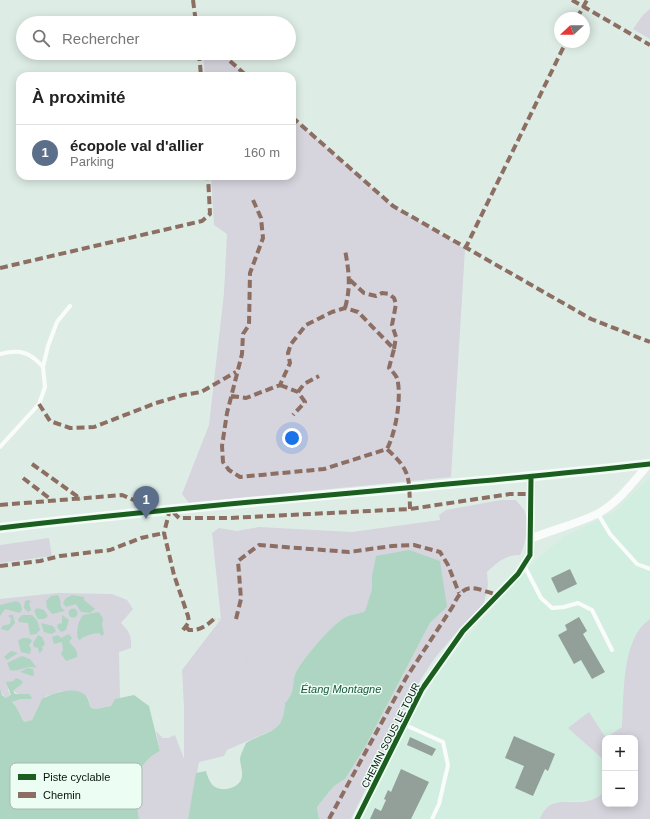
<!DOCTYPE html>
<html lang="fr">
<head>
<meta charset="utf-8">
<style>
  body { margin:0; font-family:Arial,sans-serif; background:#f6f6f6; color:#222 }
  .controls { position:absolute; right:12px; bottom:12px; display:grid; overflow:hidden; border-radius:8px; box-shadow:0 2px 10px #0003 }
  .controls button { width:36px; height:36px; display:grid; place-items:center; padding:0; border:0; border-bottom:1px solid #e0e0e0; background:#fff; color:#222; font:20px sans-serif }
  .compass { position:absolute; left:554px; top:12px; width:36px; height:36px; border-radius:50%; background:#fff; box-shadow:0 2px 10px #0003; rotate:248deg }
  .you { position:absolute; left:292px; top:438px; width:14px; height:14px; margin:-10px; border:3px solid #fff; border-radius:50%; background:#1a73e8; box-shadow:0 0 0 6px #1a73e833 }
  .badge { display:grid; place-items:center; width:26px; height:26px; border-radius:50%; background:#7c3aed; color:#fff; font-size:13px; font-weight:700 }
  .pin { position:absolute; translate:-50% -33px; filter:drop-shadow(0 1px 2px #0008) }
  .pin::after { content:''; position:absolute; top:21px; width:14px; height:12px; background:inherit; clip-path:polygon(0 0,100% 0,50% 100%) }
  .list { margin:0; padding:0; list-style:none }
  h2 { display:flex; justify-content:space-between; align-items:center; height:52px; margin:0; padding:0 16px; font-size:17px }
  h2 small { font-size:13px; font-weight:400; color:#767676 }
  .list li { display:grid; grid-template-columns:26px 1fr auto; gap:12px; align-items:center; box-sizing:border-box; height:56px; padding:0 16px; border-top:1px solid #e0e0e0 }
  .list b { display:block; font-size:15px; white-space:nowrap }
  .list p { margin:0; font-size:13px; white-space:nowrap; color:#767676 }
  .list em { font-size:13px; font-style:normal; color:#767676 }
  .icon { flex:none; width:22px; height:22px; fill:none; stroke:currentColor; stroke-width:2; stroke-linecap:round; stroke-linejoin:round }
  .map { position:relative; flex:none; width:650px; height:819px; overflow:hidden }
  .search { position:absolute; background:#fff; box-shadow:0 2px 10px #0003; left:16px; top:16px; width:280px; height:44px; display:flex; align-items:center; gap:10px; box-sizing:border-box; padding:0 14px; border-radius:22px; color:#767676; font-size:15px }
  .panel { position:absolute; background:#fff; box-shadow:0 2px 10px #0003; left:16px; top:72px; width:280px; height:108px; border-radius:12px }
  .map>svg:first-child { display:block }
  .built { fill:#d2eee0 }
  .green { fill:#d6d4dd }
  .water { fill:#aed5c1 }
  .building { fill:#939f99 }
  .lines { fill:none; stroke-linecap:round; stroke-linejoin:round }
  .path { stroke:#d2d7d4; stroke-width:1.5; stroke-dasharray:2 2; stroke-linecap:butt }
  .service { stroke:#fafcfb; stroke-width:4 }
  .minor { stroke:#fafcfb; stroke-width:8 }
  .tertiary { stroke:#fafcfb; stroke-width:10 }
  .quiet { stroke:#8d6e63; stroke-width:4; stroke-dasharray:8 4; stroke-linecap:butt }
  .cycleway-casing { stroke:#ecfef4; stroke-width:8 }
  .cycleway { stroke:#1b5e20; stroke-width:5 }
  .labels { text-anchor:middle; stroke-width:3; stroke-linejoin:round; paint-order:stroke }
  .street-label { font-size:10px; fill:#09130e; stroke:#ecfef4 }
  .water-label { font-size:11px; font-style:italic; fill:#1c573f; stroke:#ecfef4 }
  .key { fill:#ecfef4; stroke:#a8b8af; stroke-width:1 }
  .key-label { font-size:11px; fill:#09130e }
</style>
</head>
<body>
<div class="map">
<svg width="650" height="819" viewBox="0 0 650 819">
  <rect width="100%" height="100%" fill="#ddede5"/>
  <!-- built -->
  <path class="built" d="M650 477V619L645 622 624 685 622 727 606 738 568 728 605 761V792L590 800 555 802 544 810 540 819H362L413 715 433 681 462 643 533 563 563 537 614 512Z"/>
  <!-- green -->
  <path class="green" d="M650 9V39L633 29 643 15Z
    M203 53H221L247 76H205Z
    M292 117 393 206 465 249 451 477 189 503 182 494 209 425 224 293 227 234 214 225 211 176H292Z
    M501 500H516C518 503 522 507 524 510 530 522 526 544 520 555 505 555 498 562 487 572L488 585 484 603 455 634 434 659 414 690 351 819H319L317 807 334 786 345 779 364 749 430 623 447 607 372 576V589L365 611C359 614 354 614 348 616 335 620 302 660 296 672 291 685 296 692 285 703 284 714 283 721 275 729L227 750 224 756 199 762 188 819H139C135 791 131 766 160 751L156 731 163 738H168L175 735 184 759V707L182 670 221 619 212 533 219 528 237 531 259 527 352 532 440 520 439 515 446 510Z
    M49 538 52 556 0 563V545Z
    M57 593 112 594 127 600 133 609 121 623C129 631 132 636 131 648L119 652 120 698 115 699 111 706 96 709 91 708 88 697 62 691 46 696 40 703 32 720 24 722C20 715 18 708 12 702L21 699H31L29 694H18L13 691 23 683 10 681 8 690 11 696 6 698 0 691V599Z
    M650 619V819H540C550 792 571 807 591 800 596 798 601 795 605 792V804H635V738H605V761L568 728 589 712 606 738 622 727C624 696 621 638 650 619Z"/>
  <!-- water -->
  <path class="water" d="M409 550 440 561 447 607 430 623 364 749 345 779 334 786 317 807 319 819H188L196 773 206 771C207 775 209 780 211 783 217 793 236 790 241 780 244 773 240 765 240 758 241 753 244 748 246 743 270 729 283 734 285 703 296 692 291 684 296 672 302 660 335 620 348 616 354 614 359 614 365 611L372 589V576L376 556Z
    M58 595 60 599 61 607 65 611 52 614 47 608 46 601 51 596Z
    M72 595 84 597V600L95 609 90 613 81 612 76 604 66 607 63 603 65 599Z
    M28 600 31 601 29 604 31 610 28 612 24 608 25 601Z
    M16 601 20 603 22 609 20 613 5 609 0 616V605Z
    M37 608 44 610 48 616 44 619H38L34 611Z
    M68.5 613a4.5 4.5 0 1 1 9 0a4.5 4.5 0 1 1-9 0Z
    M99 612 103 619 102 624 104 634 102 636 99 633C94 633 83 636 80 640L78 639C76 632 78 621 83 615Z
    M10 615H13L15 623 8 631 1 629 2 626 10 624 11 618 8 616Z
    M22 615H32L37 620 40 630 36 634 30 635 28 623 19 622 18 619Z
    M62 615 69 620 66 630 61 632 57 627 58 624 62 623Z
    M41 623 53 626 56 631 52 634 44 632Z
    M69 634 72 638 69 642C73 647 78 649 77 657L66 661 61 654 63 650 62 642 54 644 52 637 58 635 61 638Z
    M38 635 42 637 45 644 42 647 43 649 40 653H39L38 648 34 647 33 643Z
    M22 638H29L32 641 29 645 31 649 30 654 21 652 18 641Z
    M11 651 18 653 7 660 4 657Z
    M22 656 30 659 37 668C25 664 20 673 10 670L7 663Z
    M27 668 33 669 34 675 32 676 20 672Z
    M16 678 21 680 23 683 13 691 15 694H29L32 698 31 699H21L12 702C18 708 20 715 24 722L32 720 42 699C53 693 76 685 86 696 89 699 89 704 91 708L96 709 111 706 115 699 134 695 149 706 160 751C131 766 135 791 139 819H0V689L2 695 6 698 11 695 6 682 13 681Z"/>
  <!-- building -->
  <path class="building" d="M570 569 577 584 558 593 551 578Z
    M579 617 587 631 583 634 605 672 592 679 581 660 574 664 558 635 567 630 565 625Z
    M514 736 555 754 548 771 545 769 533 796 515 788 524 766 505 758Z
    M410 737 436 749 432 756 407 745Z
    M401 769 429 782 411 819H370L375 808 381 811 386 800 384 799 388 790 391 792Z"/>
  <g class="lines">
    <!-- path -->
    <path class="path" d="M214 619H236L235 644 246 655 248 665 254 677 267 711
      M341 819 347 810 356 803"/>
    <!-- service -->
    <path class="service" d="M0 354C20 349 30 352 43 367
      M0 447 39 404 45 387 43 367 48 346 57 322 70 306
      M598 514 610 534 637 564 650 569
      M524 565 541 598 552 608 564 607 578 603 592 610 612 650
      M403 724 443 742 448 765 439 804 432 819"/>
    <!-- minor -->
    <path class="minor" d="M530 539C552 530 576 524 597 514 618 503 633 482 648 465
      M357 819 422 689 463 631 518 574 530 555 531 478"/>
    <!-- tertiary -->
    <path class="tertiary" d="M0 528C216 502 434 488 650 464"/>
    <!-- quiet -->
    <path class="quiet" d="M193 0 196 23
      M572 0 650 45
      M577 18 587 0
      M199 53 201 76
      M221 53 247 76
      M292 117 393 206 591 319 650 342
      M253 200 261 218 263 238 250 273 249 325 243 334 242 354 227 413 222 446 223 462 229 470 240 477 324 469 387 449C411 471 409 477 410 509
      M465 249 566 42
      M0 268 202 221 210 214 208 176
      M350 280 364 293 376 296 382 293 389 294 394 298 396 304 392 325 396 337 394 349
      M345 308C351 287 349 271 345 250
      M280 385 298 392 305 402 293 415
      M298 392 304 384 319 376
      M231 396 246 398 280 385 290 363 288 353 291 344 306 325 332 312 345 308 358 312 394 349 389 368C392 371 395 374 397 378 402 396 396 432 387 449
      M39 404 50 421 70 428 94 427 156 403 183 395 201 392 236 372
      M32 464 81 499
      M23 478 53 501
      M0 505 122 495 157 510
      M0 566 40 561 60 556 110 550 141 538 164 533
      M236 619 241 599 238 561 259 545 349 552 392 546 414 545 440 552 448 565 459 593
      M186 627 189 630C200 631 207 625 214 619
      M183 630 189 622 188 616 174 575 164 533 170 509 179 518H229L410 509 510 494H531
      M329 819 406 678 453 606C465 579 475 589 498 595"/>
    <defs>
      <path id="cycleway" d="M0 528C216 502 434 488 650 464
        M357 819 422 689 463 631 518 574 530 555 531 478"/>
    </defs>
    <!-- cycleway casing -->
    <use href="#cycleway" class="cycleway-casing"/>
    <!-- cycleway -->
    <use href="#cycleway" class="cycleway"/>
  </g>
  <g class="labels">
    <!-- street labels -->
    <g class="street-label">
      <text transform="translate(390 735) rotate(-63)" y="4">CHEMIN SOUS LE TOUR</text>
    </g>
    <!-- water labels -->
    <g class="water-label">
      <text x="341" y="693">Étang Montagne</text>
    </g>
  </g>
  <!-- legend -->
  <rect x="10" y="763" width="132" height="46" rx="6" class="key"/>
  <rect x="18" y="774" width="18" height="6" fill="#1b5e20"/>
  <rect x="18" y="792" width="18" height="6" fill="#8d6e63"/>
  <g class="key-label">
    <text x="43" y="781">Piste cyclable</text>
    <text x="43" y="799">Chemin</text>
  </g>
</svg>
<div class="controls">
<button>+</button>
<button>−</button>
</div>
<svg class="compass" viewBox="-18 -18 36 36"><path d="M0-13l5 13h-10z" fill="#e53935"/><path d="M0 13l5-13h-10z" fill="#767676"/></svg>
<div class="you"></div>
<div class="pin badge" style="left:146px;top:519px;background:#5c6f8a">1</div>
<div class="search"><svg class="icon" aria-label="search" viewBox="0 0 24 24"><circle cx="10" cy="10" r="6"/><path d="M15 15l6 6"/></svg>Rechercher</div>
<section class="panel">
<h2>À proximité<small></small></h2>
<ul class="list">
<li><span class="badge" style="background:#5c6f8a">1</span><div><b>écopole val d'allier</b><p>Parking</p></div><em>160 m</em></li>
</ul>
</section>
</div>
</body>
</html>
